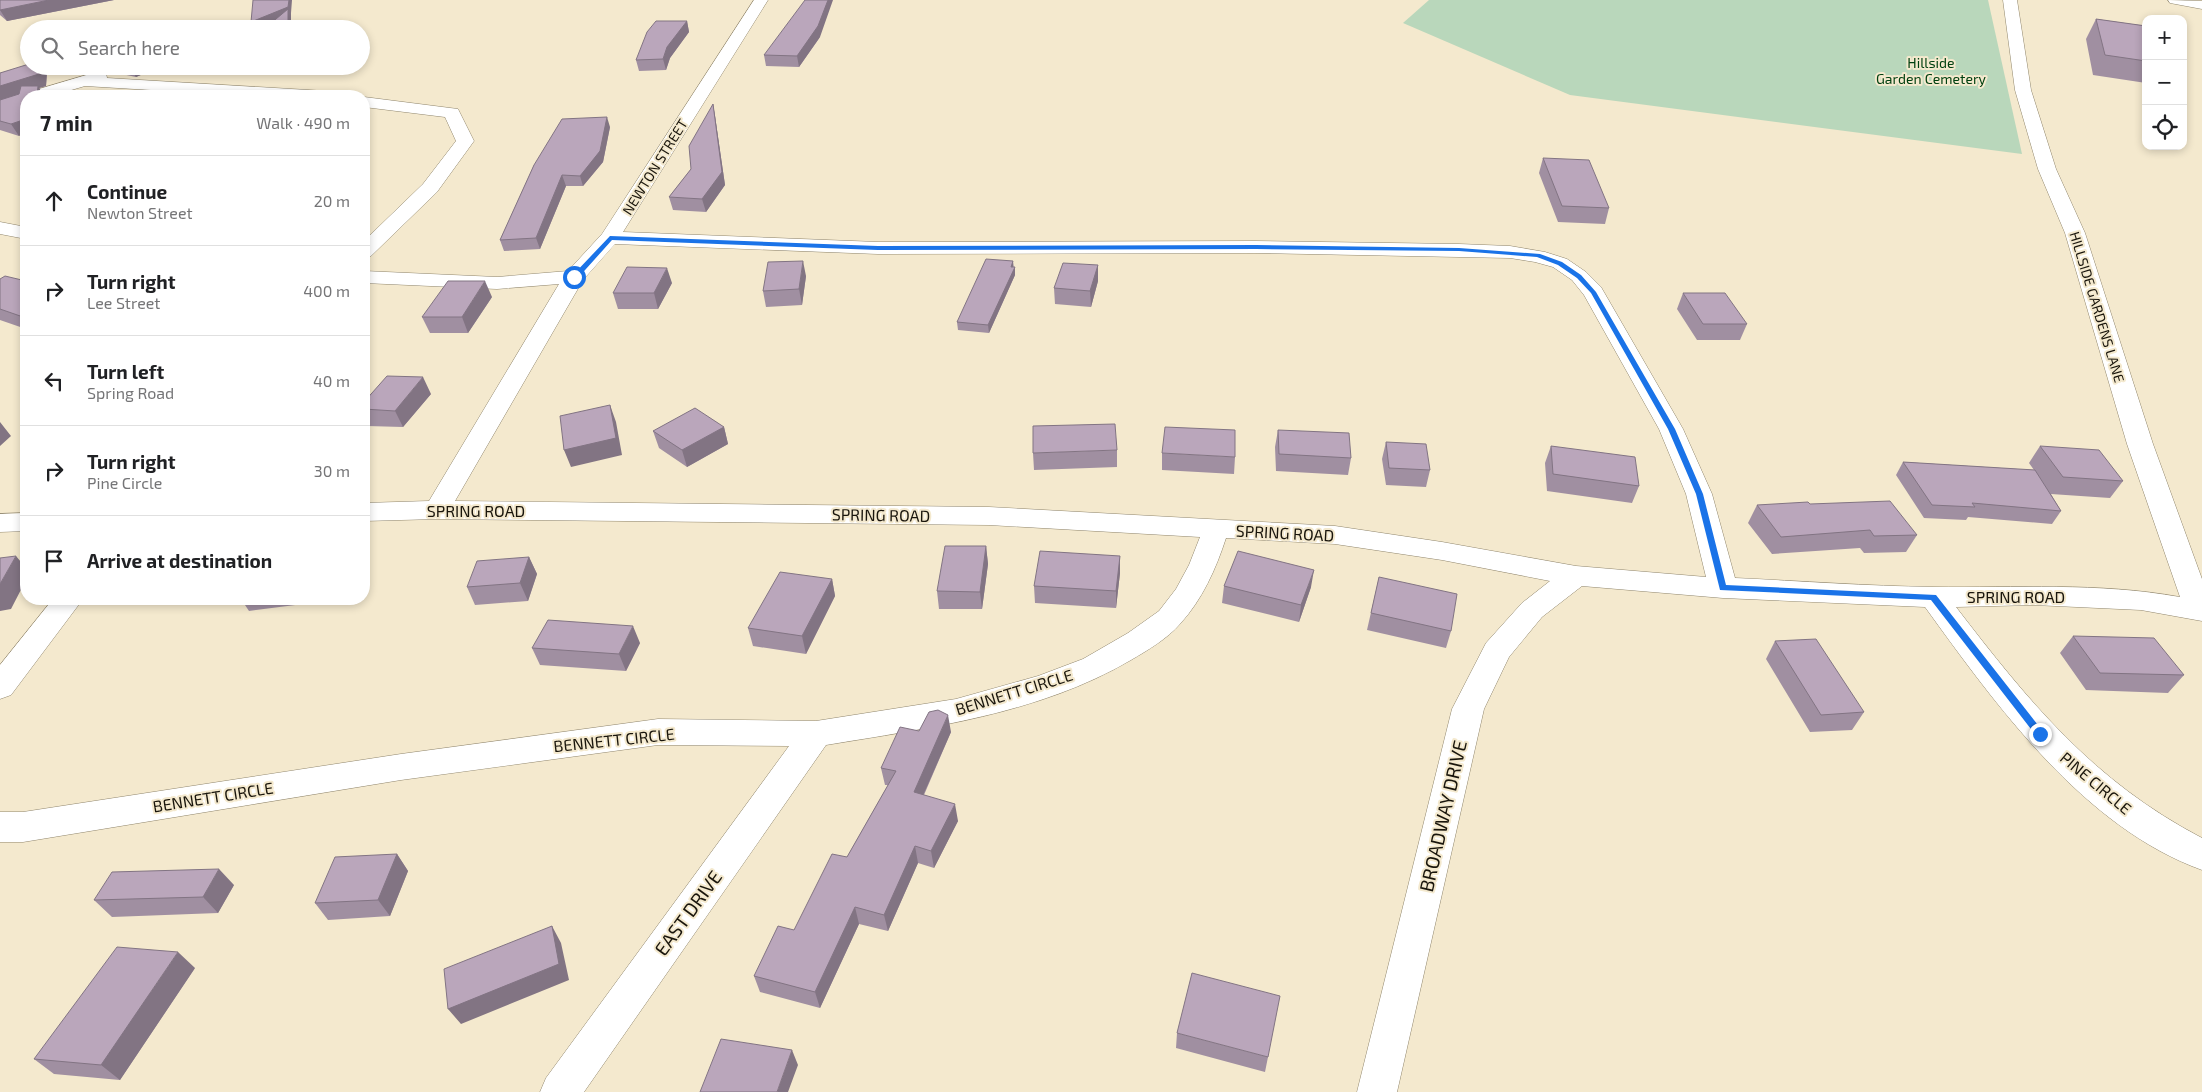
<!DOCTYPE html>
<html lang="en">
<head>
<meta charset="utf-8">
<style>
  body { margin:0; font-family:"Exo 2",sans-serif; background:#f2f2f2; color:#202124 }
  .controls { position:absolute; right:15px; top:15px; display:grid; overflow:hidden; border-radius:10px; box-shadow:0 2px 8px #0003 }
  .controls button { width:45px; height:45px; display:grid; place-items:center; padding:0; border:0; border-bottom:1px solid #e0e0e0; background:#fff; color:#202124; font:25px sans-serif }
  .stop { position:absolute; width:15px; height:15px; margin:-11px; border:4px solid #1a73e8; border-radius:50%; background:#fff }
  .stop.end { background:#1a73e8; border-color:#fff; box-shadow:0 1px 5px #0008 }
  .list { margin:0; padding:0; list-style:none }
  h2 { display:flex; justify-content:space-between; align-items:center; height:65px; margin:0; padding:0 20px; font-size:21px }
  h2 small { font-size:16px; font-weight:400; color:#757577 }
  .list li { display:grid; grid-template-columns:32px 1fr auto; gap:15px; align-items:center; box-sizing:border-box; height:90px; padding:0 20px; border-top:1px solid #e0e0e0 }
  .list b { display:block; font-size:19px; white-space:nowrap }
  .list p { margin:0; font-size:16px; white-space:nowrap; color:#757577 }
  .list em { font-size:16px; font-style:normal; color:#757577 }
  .icon { flex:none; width:28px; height:28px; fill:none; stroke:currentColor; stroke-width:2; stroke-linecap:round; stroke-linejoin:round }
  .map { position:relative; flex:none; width:2202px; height:1092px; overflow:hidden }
  .search { position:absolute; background:#fff; box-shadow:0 2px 8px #0003; left:20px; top:20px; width:350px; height:55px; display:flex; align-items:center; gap:12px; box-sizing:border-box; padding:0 18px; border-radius:28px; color:#757577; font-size:19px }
  .panel { position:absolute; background:#fff; box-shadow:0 2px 8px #0003; left:20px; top:90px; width:350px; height:515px; border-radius:20px }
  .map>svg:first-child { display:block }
  .green { fill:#b9d7bb }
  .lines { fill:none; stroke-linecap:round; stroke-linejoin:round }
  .minor-casing { stroke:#90866d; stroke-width:1 }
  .primary-casing { stroke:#90866d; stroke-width:1 }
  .minor { fill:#fff; fill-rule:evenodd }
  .primary { fill:#fff; fill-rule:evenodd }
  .wall { fill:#a08fa1 }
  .shaded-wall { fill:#827483 }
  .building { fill:#baa6bb; stroke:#827483 }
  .route { fill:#1a73e8 }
  .labels { text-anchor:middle; stroke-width:4; stroke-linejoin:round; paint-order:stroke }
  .far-park-label { font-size:14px; fill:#004010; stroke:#f4e9ce }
  .far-street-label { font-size:14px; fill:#19150c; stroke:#f4e9ce }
  .street-label { font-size:16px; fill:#19150c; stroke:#f4e9ce }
  .near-street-label { font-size:19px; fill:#19150c; stroke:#f4e9ce }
</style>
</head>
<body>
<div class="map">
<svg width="2202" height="1092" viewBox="0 0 2202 1092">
  <rect width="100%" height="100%" fill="#f4e9ce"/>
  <!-- green -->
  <path class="green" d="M1429 0H1988L2022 154 1570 95 1403 23Z"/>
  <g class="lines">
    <defs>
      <path id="minor" d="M754 0H768L623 232 878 242 1255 241 1459 244 1510 246 1545 252 1567 259 1586 272 1601 287 1683 429 1712 494 1735 578C1801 581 1867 586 1933 587 2016 588 2098 582 2180 597L2127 444 2065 233 2038 169 2015 90 2003 0H2017L2031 90 2056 169 2085 233 2153 444 2202 579V621L2141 610 2034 605 1956 607C2029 702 2093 781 2202 838V870C2083 827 1996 705 1925 607L1723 598 1582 586 1542 617 1509 657 1484 709 1397 1092H1357L1452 709 1486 643 1522 603 1550 581 1442 560 1335 544 1226 538C1216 569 1202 600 1180 624 1167 639 1148 650 1131 660 1039 714 929 728 826 745L584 1092H540L546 1078 789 746 658 745 401 780 23 842H0V812H23L401 754 658 719 816 721 956 699 1038 676 1083 659 1128 633 1159 611 1176 589 1189 565 1200 537 989 525 437 519 364 521V503L429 501 559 284 497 289 364 283V271L497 277 568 271 602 234ZM615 244 878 254 1255 253 1510 258 1535 262 1553 267 1572 280 1584 295 1659 429 1686 494 1706 577 1576 566 1442 542 1335 526 989 507 455 501 583 280Z
        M100 71 106 73 107 78 325 91 331 92 333 96H250L85 86 51 96H27L29 92Z
        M364 97 458 109 474 141 437 192 371 256 364 258V241L423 184 456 141 445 117 364 107Z
        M0 222 26 227V239L0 234Z
        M26 513V531L0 532V514Z
        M53 599H83L11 695 0 699V665Z"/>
      <path id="primary" d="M2168 0 2202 1V9L2170 3Z"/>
    </defs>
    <!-- minor casing -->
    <use href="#minor" class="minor-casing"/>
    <!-- primary casing -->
    <use href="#primary" class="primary-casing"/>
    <!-- minor -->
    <use href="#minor" class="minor"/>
    <!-- primary -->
    <use href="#primary" class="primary"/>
  </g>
  <!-- wall -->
  <path class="wall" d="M0 0H114L7 21 0 15Z
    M2096 19 2146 26V83L2093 75 2086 39Z
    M687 21 689 32 670 58 666 70 639 71 636 60Z
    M820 37 799 67 766 66 764 55Z
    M29 66H44L47 72 46 86 39 88 44 96H26L19 136 0 130V73Z
    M83 66H162L136 77Z
    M219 66H290V72L222 74 218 67Z
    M713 104 715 116 725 185 706 212 673 210 669 197 691 169Z
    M610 127 603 162 583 186H566L540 249 504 251 500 240 534 165Z
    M1543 158 1609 208 1605 224 1558 222 1539 173Z
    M1013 261 1015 275 989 333 958 330 957 322Z
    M1098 265V281L1091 307 1055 304 1054 288Z
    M806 276 802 305 766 307 763 291Z
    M0 279 26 281V329L0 320Z
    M672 283 658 309H618L613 293Z
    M1683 293 1747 324 1740 340H1697L1677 309Z
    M492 297 468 333H430L422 317Z
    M431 394 403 427 367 426 364 420V402Z
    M724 427 728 444 687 467 659 448 653 431Z
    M1278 430 1351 458 1348 475 1276 471 1275 447Z
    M1386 442 1430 470 1426 487 1386 485 1382 459Z
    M1551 446 1639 486 1632 503 1547 491 1545 463Z
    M2040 446 2123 481 2110 498 2051 494 2061 511 2052 524 1968 517 1966 520 1924 518 1896 475 1903 462 2034 470 2029 463Z
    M1117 450V467L1034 470 1033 453Z
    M1162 453 1235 457 1234 474 1162 470Z
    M1810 504 1917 535 1906 552 1864 553 1860 548 1772 554 1748 523 1757 505Z
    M986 546 988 564 982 609H939L937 591Z
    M1120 556V573L1116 608 1035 603 1034 586Z
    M529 557 537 574 528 601 475 605 467 587Z
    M1379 577 1451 631 1446 648 1367 630Z
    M832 579 835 596 806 654 753 646 748 628Z
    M1224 586 1311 587 1299 622 1222 603Z
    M241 599H313L311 603 249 611Z
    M2073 636 2184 675 2168 693 2086 690 2060 653Z
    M1775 641 1864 712 1852 730 1810 732 1766 659Z
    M640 643 626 671 540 665 532 648Z
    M919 731 951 732 924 795 958 821 934 868 918 863 888 931 859 924 820 1008 760 992 754 976 794 930 847 857 888 785H885L881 768Z
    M397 854 408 871 390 916 328 920 315 903Z
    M234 885 218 913 112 917 94 900Z
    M195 968 120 1080 54 1074 34 1059Z
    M1177 1033 1268 1057 1265 1072 1176 1048Z"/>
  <!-- shaded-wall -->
  <path class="shaded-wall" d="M49 0H114L7 21 0 10Z
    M289 0H292L291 13V29H288V15L254 29 251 22Z
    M828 0H833L820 37 799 67 797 56Z
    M687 21 689 32 670 58 666 70 663 59 667 47Z
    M40 66H44L47 72 46 86 39 88 44 96 0 100V86Z
    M133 66H162L136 77 130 67Z
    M713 104 715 116 725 185 706 212 702 199Z
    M607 117 610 127 603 162 583 186 580 176Z
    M26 119V133L19 136 11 124Z
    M562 175 566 186 540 249 536 238Z
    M803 261 806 276 802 305 799 289Z
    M1013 261V269L1015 267V275L989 333 988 325Z
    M1098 265V281L1091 307 1090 291Z
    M667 268 672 283 658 309 654 293Z
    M485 281 492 297 468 333 462 317Z
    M423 377 431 394 403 427 395 411Z
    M610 405 616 422 622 455 571 467 564 450Z
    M0 422 11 436 0 446Z
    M724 427 728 444 687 467 682 450Z
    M986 546 988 564 982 609 980 592Z
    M16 556 26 568V580L11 609 0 611V584Z
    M1120 556V573L1116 608V591Z
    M529 557 537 574 528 601 520 583Z
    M1314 570 1311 587 1299 622 1301 605Z
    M832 579 835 596 806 654 802 636Z
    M309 599H313L311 603Z
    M633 626 640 643 626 671 619 654Z
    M948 715 951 732 917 809 914 792Z
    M955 804 958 821 934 868 931 851Z
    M915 846 918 863 888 931 884 915Z
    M397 854 408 871 390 916 378 900Z
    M219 869 234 885 218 913 203 897Z
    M855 907 859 924 820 1008 815 992Z
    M552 926 561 943 569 980 461 1024 448 1009Z
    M178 952 195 968 120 1080 101 1065Z
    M792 1050 798 1065 788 1092H777Z"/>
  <!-- building -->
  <path class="building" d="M0 0H49L0 10Z
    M253 0H289L288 7 251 22Z
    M805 0H828L818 26 797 56 764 55Z
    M288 9V29H264Z
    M2096 19 2146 26V61L2105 55Z
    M656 21H687L667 47 663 59 636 60 647 32Z
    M29 64V66H40L39 74 0 86V73Z
    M21 86H38L37 96H26V119L11 124 0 121V100L19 94Z
    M713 104 722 172 702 199 669 197 691 169 689 146Z
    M607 117 600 151 580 176 562 175 536 238 500 240 534 165 562 119Z
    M1543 158 1589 160 1609 208 1562 206Z
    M986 259 1013 261 1011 267H1015L988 325 957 322Z
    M803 261 799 289 763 291 768 262Z
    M1063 263 1098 265 1090 291 1054 288Z
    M627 267 667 268 654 293H613Z
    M5 276 26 281V318L0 309V279Z
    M448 281H485L462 317H422Z
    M1683 293H1725L1747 324H1703Z
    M387 376 423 377 395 411 364 409V402Z
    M610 405 616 438 564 450 560 416Z
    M695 408 724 427 682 450 653 431Z
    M1115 424 1117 450 1033 453V426Z
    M1165 427 1235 430V457L1162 453Z
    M1278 430 1349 433 1351 458 1279 454Z
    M1386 442 1426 444 1430 470 1389 468Z
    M1551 446 1635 457 1639 486 1553 474Z
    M2040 446 2099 450 2123 481 2063 477Z
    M1903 462 2035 470 2061 511 1972 503 1975 507 1932 505Z
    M1890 501 1917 535 1874 536 1870 530 1781 537 1757 505 1808 502 1810 504Z
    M945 546H986L980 592 937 591Z
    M1040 551 1120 556 1116 591 1034 586Z
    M1238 551 1314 570 1301 605 1224 586Z
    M16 556 0 584V558Z
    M529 557 520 583 467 587 477 561Z
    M780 572 832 579 802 636 748 628Z
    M1379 577 1457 594 1451 631 1371 613Z
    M548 620 633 626 619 654 532 648Z
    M2073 636 2154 638 2184 675 2100 673Z
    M1816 639 1864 712 1821 715 1775 641Z
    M938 710 948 715 914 792 955 804 931 851 915 846 884 915 855 907 815 992 754 976 778 926 794 930 832 854 847 857 896 771 881 768 900 727 919 731 929 712Z
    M397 854 378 900 315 903 335 857Z
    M219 869 203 897 94 900 112 872Z
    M552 926 559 964 448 1009 444 969Z
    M117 947 178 952 101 1065 34 1059Z
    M1192 973 1280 996 1268 1057 1177 1033Z
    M721 1039 792 1050 777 1092H700Z"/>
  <!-- route -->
  <path class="route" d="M610 236 878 246 1256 245 1459 248 1540 254 1562 262 1581 275 1596 292 1675 429 1703 494 1726 585 1936 595 2045 734 2043 737H2037L1931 600 1720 590 1696 494 1668 429 1591 293 1577 278 1558 265 1537 257 1459 251 1256 249 878 250 612 240 577 279H572V276Z"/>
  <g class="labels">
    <!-- far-park labels -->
    <g class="far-park-label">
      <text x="1931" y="68">Hillside<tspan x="1931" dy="16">Garden Cemetery</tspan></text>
    </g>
    <!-- far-street labels -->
    <g class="far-street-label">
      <text transform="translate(655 167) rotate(-58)" y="5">NEWTON STREET</text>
      <text transform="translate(2097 307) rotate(73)" y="5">HILLSIDE GARDENS LANE</text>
    </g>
    <!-- street labels -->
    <g class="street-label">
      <text x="476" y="517">SPRING ROAD</text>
      <text transform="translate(881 515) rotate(1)" y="6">SPRING ROAD</text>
      <text transform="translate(1285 533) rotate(3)" y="6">SPRING ROAD</text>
      <text x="2016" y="603">SPRING ROAD</text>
      <text transform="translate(1014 692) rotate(-17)" y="6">BENNETT CIRCLE</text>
      <text transform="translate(614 740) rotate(-6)" y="6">BENNETT CIRCLE</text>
      <text transform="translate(2096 783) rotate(40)" y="6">PINE CIRCLE</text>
      <text transform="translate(213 797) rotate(-9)" y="6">BENNETT CIRCLE</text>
    </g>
    <!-- near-street labels -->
    <g class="near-street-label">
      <text transform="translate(1443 816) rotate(-77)" y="7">BROADWAY DRIVE</text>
      <text transform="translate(688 913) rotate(-54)" y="7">EAST DRIVE</text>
    </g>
  </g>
</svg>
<div class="controls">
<button>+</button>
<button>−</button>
<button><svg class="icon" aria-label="locate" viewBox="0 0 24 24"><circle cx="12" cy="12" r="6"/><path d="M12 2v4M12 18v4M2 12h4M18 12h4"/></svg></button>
</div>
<div class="stop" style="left:574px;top:277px"></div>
<div class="stop end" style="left:2040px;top:734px"></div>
<div class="search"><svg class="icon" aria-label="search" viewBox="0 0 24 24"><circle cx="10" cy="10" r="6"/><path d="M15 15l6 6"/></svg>Search here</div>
<section class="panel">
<h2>7 min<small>Walk · 490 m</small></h2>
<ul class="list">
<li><svg class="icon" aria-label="ahead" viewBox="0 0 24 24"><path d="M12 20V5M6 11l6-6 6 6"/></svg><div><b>Continue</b><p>Newton Street</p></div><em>20 m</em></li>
<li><svg class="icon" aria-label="right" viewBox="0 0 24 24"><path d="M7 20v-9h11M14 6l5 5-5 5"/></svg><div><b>Turn right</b><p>Lee Street</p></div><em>400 m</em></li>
<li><svg class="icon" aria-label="left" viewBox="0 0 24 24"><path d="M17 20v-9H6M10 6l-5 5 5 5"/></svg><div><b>Turn left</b><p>Spring Road</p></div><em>40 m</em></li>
<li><svg class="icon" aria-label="right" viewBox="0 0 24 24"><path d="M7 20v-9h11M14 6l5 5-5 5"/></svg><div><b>Turn right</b><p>Pine Circle</p></div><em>30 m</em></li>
<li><svg class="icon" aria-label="arrive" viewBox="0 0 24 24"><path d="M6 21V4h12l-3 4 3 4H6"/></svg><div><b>Arrive at destination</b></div></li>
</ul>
</section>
</div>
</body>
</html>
